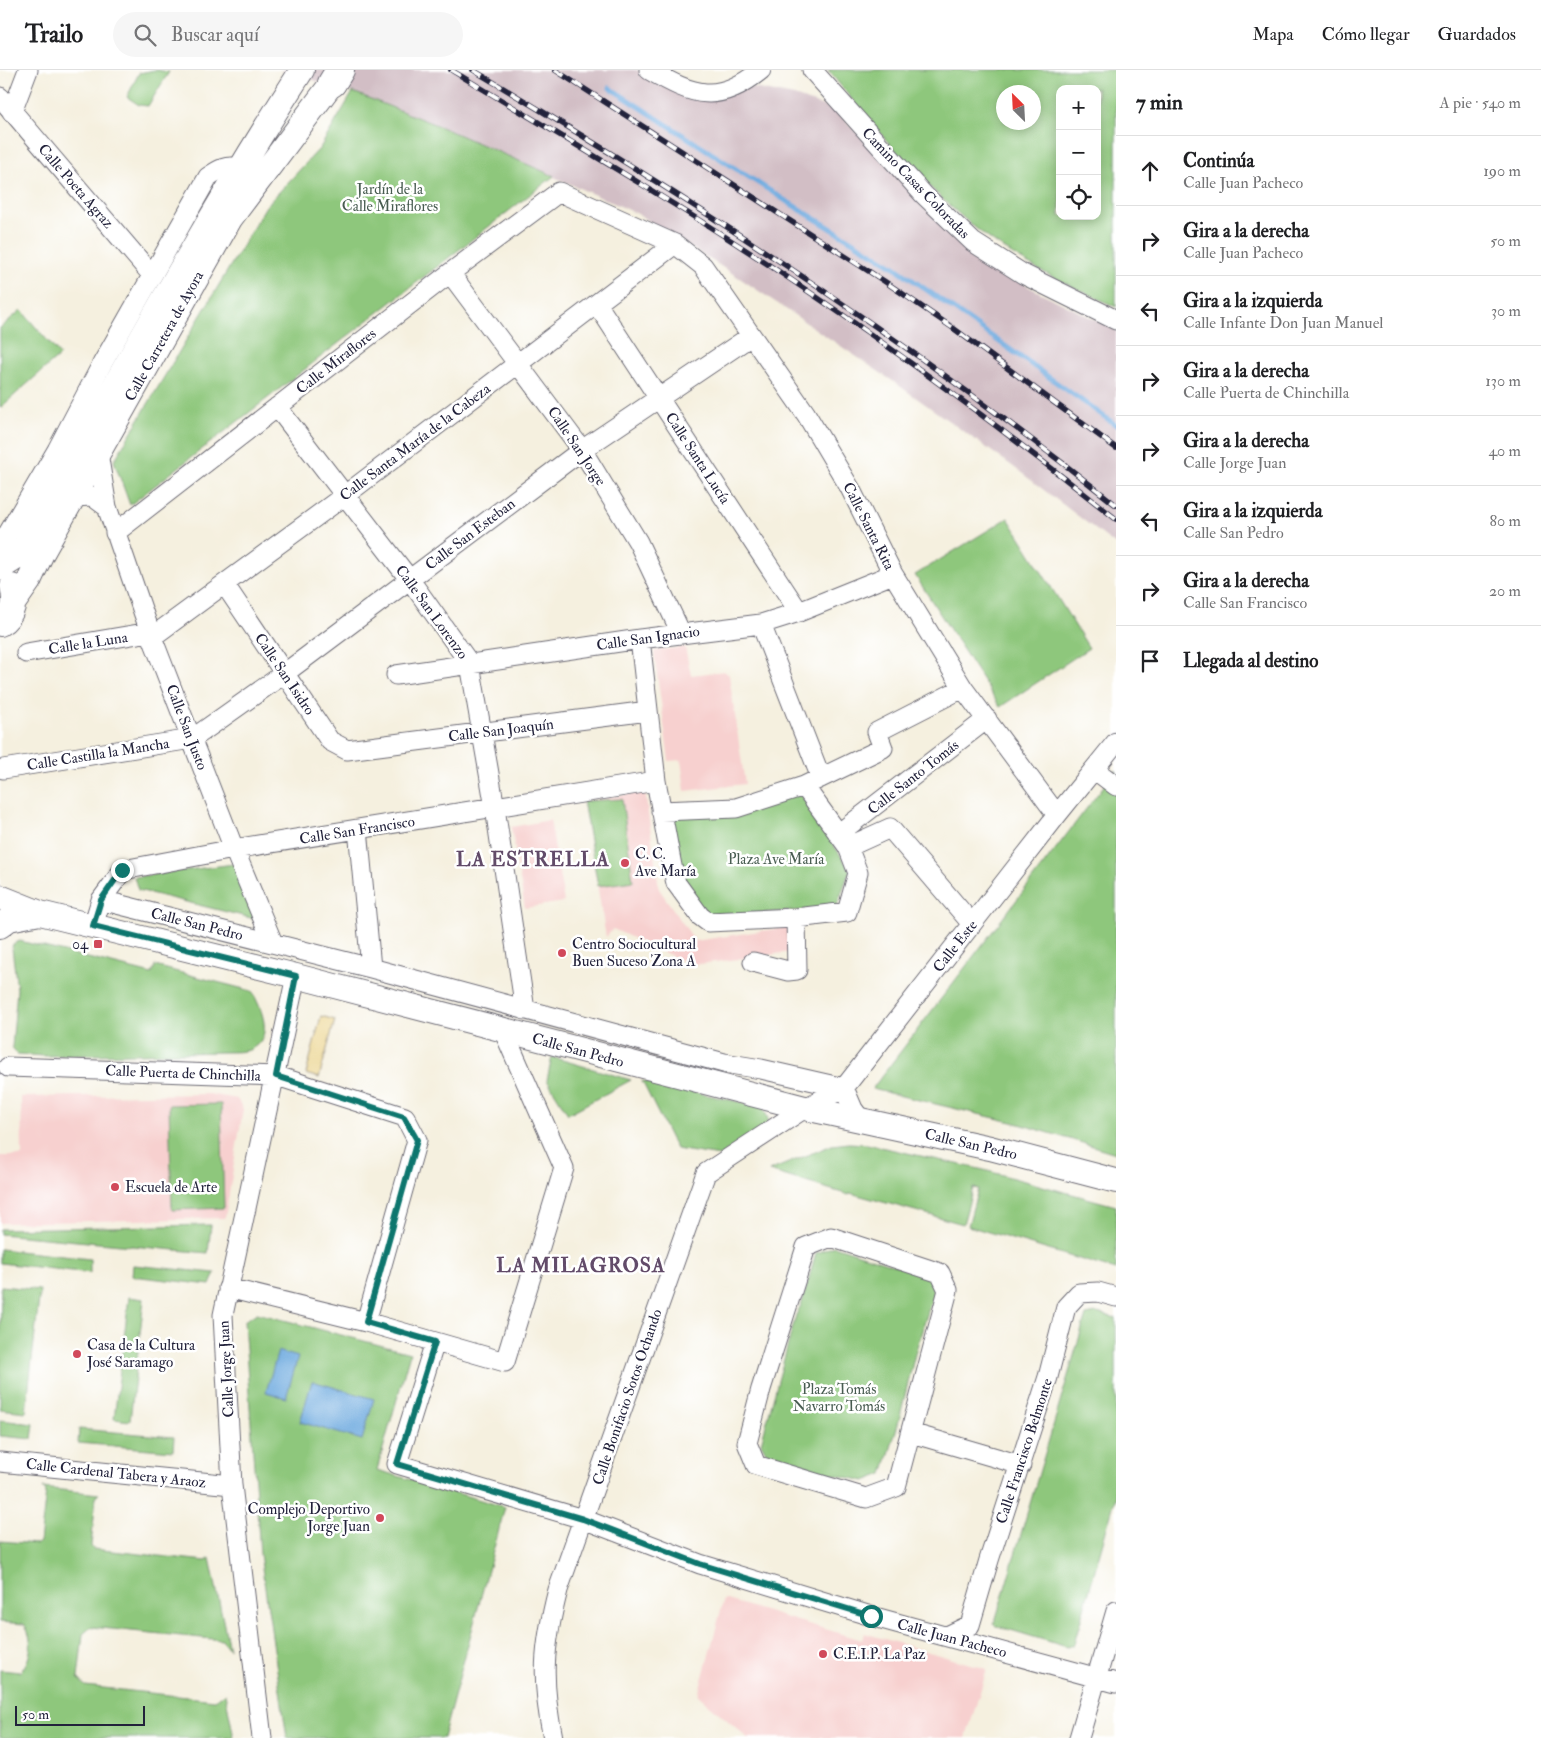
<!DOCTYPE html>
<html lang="es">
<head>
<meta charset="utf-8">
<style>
  body { margin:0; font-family:"IM FELL Double Pica",serif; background:#f6f6f6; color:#202124 }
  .controls { position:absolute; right:15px; top:15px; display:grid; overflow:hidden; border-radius:10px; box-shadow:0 2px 12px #0003 }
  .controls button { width:45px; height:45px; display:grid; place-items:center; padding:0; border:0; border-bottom:1px solid #e0e0e0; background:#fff; color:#202124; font:25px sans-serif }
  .compass { position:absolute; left:996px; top:15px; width:45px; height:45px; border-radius:50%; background:#fff; box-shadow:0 2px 12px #0003; rotate:336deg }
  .scale { position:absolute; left:15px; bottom:12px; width:130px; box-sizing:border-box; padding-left:5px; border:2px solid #22223b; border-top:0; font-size:14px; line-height:18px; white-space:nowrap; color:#22223b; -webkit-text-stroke:4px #fff; paint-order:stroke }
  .stop { position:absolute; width:15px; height:15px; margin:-11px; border:4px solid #0f766e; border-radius:50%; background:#fff }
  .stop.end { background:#0f766e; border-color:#fff; box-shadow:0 1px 5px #0008 }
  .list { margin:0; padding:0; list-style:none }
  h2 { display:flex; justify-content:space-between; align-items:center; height:65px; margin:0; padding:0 20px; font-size:21px }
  h2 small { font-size:16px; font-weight:400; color:#757577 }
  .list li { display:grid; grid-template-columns:32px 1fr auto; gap:15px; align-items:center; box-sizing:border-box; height:70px; padding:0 20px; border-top:1px solid #e0e0e0 }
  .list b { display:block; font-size:19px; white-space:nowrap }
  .list p { margin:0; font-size:16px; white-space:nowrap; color:#757577 }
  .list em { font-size:16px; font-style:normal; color:#757577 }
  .icon { flex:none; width:28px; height:28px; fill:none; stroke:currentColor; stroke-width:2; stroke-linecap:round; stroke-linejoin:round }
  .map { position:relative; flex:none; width:1116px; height:1668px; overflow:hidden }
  header { display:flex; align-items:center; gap:30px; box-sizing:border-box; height:70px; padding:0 25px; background:#fff; border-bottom:1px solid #e0e0e0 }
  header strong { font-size:24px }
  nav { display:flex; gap:28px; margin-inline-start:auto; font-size:18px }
  .search { width:350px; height:45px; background:#f6f6f6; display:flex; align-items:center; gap:12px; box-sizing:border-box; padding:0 18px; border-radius:28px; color:#757577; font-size:19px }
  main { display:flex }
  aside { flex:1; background:#fff }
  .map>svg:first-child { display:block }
  .built { fill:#f7d0cf }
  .industrial { fill:#d2bec5 }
  .green { fill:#8ec77b; stroke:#58745b; fill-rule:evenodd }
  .sand { fill:#eeda9e; stroke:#887e6c }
  .water { fill:#6eaadf; stroke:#48668d }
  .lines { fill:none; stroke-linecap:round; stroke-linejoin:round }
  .stream { stroke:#6eaadf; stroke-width:5 }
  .minor-casing { stroke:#6c6a74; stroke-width:21 }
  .major-casing { stroke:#6c6a74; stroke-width:26 }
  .highway-casing { stroke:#6c6a74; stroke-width:30 }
  .minor { stroke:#fff; stroke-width:19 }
  .major { stroke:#fff; stroke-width:24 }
  .highway { stroke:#fff; stroke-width:28 }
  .rail-casing { stroke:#22223b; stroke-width:5.5 }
  .rail { stroke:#fff; stroke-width:4; stroke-dasharray:11; stroke-linecap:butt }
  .route { stroke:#0f766e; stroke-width:6 }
  .poi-dot { fill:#d1495b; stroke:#fff; stroke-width:2 }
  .labels { text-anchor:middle; stroke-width:5; stroke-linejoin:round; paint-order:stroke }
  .street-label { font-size:15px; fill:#22223b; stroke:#fff }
  .park-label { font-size:15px; fill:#485c51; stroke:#fff }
  .poi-label { font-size:15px; fill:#22223b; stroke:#fff; text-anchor:start }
  .district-label { font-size:20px; font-weight:bold; letter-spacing:1px; fill:#624b69; stroke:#fff }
</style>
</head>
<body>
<header>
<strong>Trailo</strong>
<div class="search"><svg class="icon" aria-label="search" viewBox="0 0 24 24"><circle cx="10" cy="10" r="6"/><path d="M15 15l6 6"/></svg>Buscar aquí</div>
<nav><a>Mapa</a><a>Cómo llegar</a><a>Guardados</a></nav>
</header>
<main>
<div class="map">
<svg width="1116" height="1668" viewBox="0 0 1116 1668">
  <rect width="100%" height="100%" fill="#fff"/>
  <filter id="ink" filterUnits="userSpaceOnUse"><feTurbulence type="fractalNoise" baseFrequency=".02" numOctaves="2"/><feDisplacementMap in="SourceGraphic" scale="10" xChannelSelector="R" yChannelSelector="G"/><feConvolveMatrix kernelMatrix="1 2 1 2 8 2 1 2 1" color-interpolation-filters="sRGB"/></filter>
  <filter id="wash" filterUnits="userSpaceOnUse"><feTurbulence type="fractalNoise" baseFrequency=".0096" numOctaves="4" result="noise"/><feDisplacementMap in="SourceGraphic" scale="20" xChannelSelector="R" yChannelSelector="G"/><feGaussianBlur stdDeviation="1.12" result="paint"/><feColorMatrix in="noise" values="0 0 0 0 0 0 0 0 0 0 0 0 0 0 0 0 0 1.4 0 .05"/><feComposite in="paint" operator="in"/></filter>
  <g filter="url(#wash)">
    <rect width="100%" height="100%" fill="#f5f0df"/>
    <!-- built -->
    <path class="built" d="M685 577 691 605 724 601 729 605 745 714 685 721 681 690 669 691 654 581Z
      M645 722 659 819 695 871 787 857 791 882 692 895 613 859 606 867 583 731Z
      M550 750 564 832 525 838 511 757Z
      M209 1024 237 1029 243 1039 225 1148 0 1153V1086H22L21 1027Z
      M724 1529 862 1570 864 1563 987 1599 966 1668H748L698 1625Z"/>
    <!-- industrial -->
    <path class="industrial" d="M279 0H637L678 22 748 17 794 26 835 40 962 173 1029 217 1116 260V475L1015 398 894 312 738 207 636 143 434 54 353 22Z"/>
    <!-- green -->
    <path class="green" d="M155 0 169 2 148 36 139 35 127 27 139 3Z
      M828 0H1116V237C1076 218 1034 200 998 175 933 129 877 61 828 0ZM1060 19H1097V146H1060ZM1004 22H1034V52H1004Z
      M353 22 434 54 554 106 130 435 114 391 266 136 320 78Z
      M21 240 60 285 0 338V258Z
      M1008 448 1089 578 1000 637 915 505Z
      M1116 700V1083L1016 1053 872 1019Z
      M798 720 850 800 836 838 705 847 677 806 663 743Z
      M622 729 633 811 598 816 583 731Z
      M234 794 259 850 138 820 134 807Z
      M20 871 152 904 155 896 252 921C261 938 276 968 249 980 243 982 233 982 225 982L43 986 17 984 12 977 17 919 12 878 13 874Z
      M552 987 631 1010 568 1044 547 1010Z
      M642 1011 763 1037 768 1049 765 1056 720 1086 676 1079Z
      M221 1034 224 1138 172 1140 169 1035Z
      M849 1073 867 1074 984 1100 1116 1136V1200L968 1156 978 1119 973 1118 963 1154 850 1123 849 1125 769 1101 832 1075Z
      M211 1155 208 1183 0 1164V1159Z
      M834 1176 933 1208 934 1222 916 1280 898 1354 883 1404 865 1411 827 1403 766 1382 761 1373 796 1245 802 1233 816 1183Z
      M0 1179 90 1189V1203L0 1193Z
      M133 1195 215 1203 210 1215 132 1206Z
      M1 1216 40 1220 26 1342 0 1339Z
      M129 1227 144 1229 130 1351 114 1349Z
      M257 1243 410 1283 377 1400 505 1437 443 1668H287L260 1484 244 1251Z
      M1097 1243 1116 1248V1426L1074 1574 1067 1577 994 1555 1086 1245Z
      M0 1350 34 1354 32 1369 0 1366Z
      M79 1359 174 1367 173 1381 78 1373Z
      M43 1418 99 1424 96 1427 91 1476 93 1479 206 1491 210 1488 229 1579 222 1570 91 1557 83 1564 78 1608 85 1616 215 1630 225 1623 234 1668H0V1600L20 1602C32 1589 34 1569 24 1554L0 1552V1471L37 1474 40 1472 46 1422Z"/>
    <!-- sand -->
    <path class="sand" d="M321 946 335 950 319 1008 306 1004Z"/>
    <!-- water -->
    <path class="water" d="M278 1281 298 1287 286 1328 266 1322Z
      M312 1311 374 1329 362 1370 300 1352Z"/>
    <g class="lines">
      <!-- stream -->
      <path class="stream" d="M610 18 786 131 893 196 1116 355"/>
    </g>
  </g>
  <g filter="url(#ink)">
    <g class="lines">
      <defs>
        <path id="minor" d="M649 0C694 26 718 35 761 0
          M812 0 924 125 973 172 1023 204 1116 250
          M0 27 152 205
          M12 42 28 0
          M450 203 582 380 638 472 681 563
          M597 234 799 542
          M277 337 410 510 470 594 495 738 525 940
          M74 427 92 426 107 437 98 383
          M107 437 150 562 234 779 273 873
          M115 463 450 203 559 122 675 174 703 196 806 344 850 418 893 504 963 618 1057 745
          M0 477 57 380 102 294 208 107C219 99 226 95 239 98
          M225 515 330 671 347 680 648 641
          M761 554 821 708
          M152 567 344 426 675 174
          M640 569 656 711 672 796 676 813 700 846 708 852 796 848
          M26 583 150 562
          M396 605 640 569 761 554 799 542 893 504
          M3 699 192 669 285 603 582 380 751 266
          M1095 700 1116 716
          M661 741 736 738 804 716 883 678 877 662 963 618
          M358 759 371 898
          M838 764 987 649
          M848 777 890 758 972 854
          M101 830 371 898 724 993 761 999 844 1018 853 1039 861 1050
          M93 856 101 830 123 800 234 779 656 711
          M753 892 788 901 797 900 796 848 847 842 858 803 848 777 804 716
          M8 997 277 1006 405 1047 417 1070 366 1252
          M831 1167 940 1203 948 1220 896 1417 866 1428 756 1395 747 1373 761 1319 806 1177Z
          M228 1218 366 1252 505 1292 564 1098 503 960
          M435 1272 397 1394 583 1449 700 1494 871 1546 1116 1613
          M911 1363 1021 1395
          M0 1392 232 1415
          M947 1566 970 1555 989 1490 1048 1307 1066 1237 1079 1223 1098 1222 1116 1227
          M262 1668 232 1415 223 1245 296 906
          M553 1668C541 1610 543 1578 558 1520L706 1103 805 1038 844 1018 1057 745 1116 672
          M1079 1668 1116 1541"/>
        <path id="major" d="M0 498 16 488 26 474C115 314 203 154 302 0
          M15 531 29 511 42 483 230 149 332 13
          M0 554C14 546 16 530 12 516
          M0 827 40 843 296 906 805 1038 990 1078 1116 1111
          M0 856 9 849 40 843"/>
        <path id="highway" d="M332 13 340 0"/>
      </defs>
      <!-- minor casing -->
      <use href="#minor" class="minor-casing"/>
      <!-- major casing -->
      <use href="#major" class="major-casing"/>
      <!-- highway casing -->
      <use href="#highway" class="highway-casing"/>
      <!-- minor -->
      <use href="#minor" class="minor"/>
      <!-- major -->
      <use href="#major" class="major"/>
      <!-- highway -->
      <use href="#highway" class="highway"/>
      <defs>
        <path id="rail" d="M451 0C563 67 676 133 784 205 898 281 1008 363 1116 449
          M473 0C696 132 913 273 1116 435
          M555 0 884 211 953 258 1116 378"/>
      </defs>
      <!-- rail casing -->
      <use href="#rail" class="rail-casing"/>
      <!-- rail -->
      <use href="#rail" class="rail"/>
    </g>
  </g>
  <g class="lines" filter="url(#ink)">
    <!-- route -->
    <path class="route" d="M122 800 101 830 93 856 296 906 276 1006 404 1047 417 1070 366 1252 435 1272 397 1394 583 1449 700 1494 871 1546"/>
  </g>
  <!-- markers -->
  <g class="poi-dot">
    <circle cx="625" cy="793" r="5"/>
    <rect x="93" y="869" width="10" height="10" rx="2.5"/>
    <circle cx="562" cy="883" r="5"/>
    <circle cx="115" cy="1117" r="5"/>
    <circle cx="77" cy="1284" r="5"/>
    <circle cx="380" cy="1448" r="5"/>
    <circle cx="823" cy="1584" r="5"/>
  </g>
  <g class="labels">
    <!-- street labels -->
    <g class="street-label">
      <text transform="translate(916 113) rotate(46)" y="5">Camino Casas Coloradas</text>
      <text transform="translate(76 116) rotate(49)" y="5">Calle Poeta Agraz</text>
      <text transform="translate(164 266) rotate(-61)" y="5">Calle Carretera de Ayora</text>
      <text transform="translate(336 291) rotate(-38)" y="5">Calle Miraflores</text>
      <text transform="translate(415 372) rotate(-37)" y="5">Calle Santa María de la Cabeza</text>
      <text transform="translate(577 376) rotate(56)" y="5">Calle San Jorge</text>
      <text transform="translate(698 388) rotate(57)" y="5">Calle Santa Lucía</text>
      <text transform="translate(869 456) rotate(63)" y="5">Calle Santa Rita</text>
      <text transform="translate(470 464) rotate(-37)" y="5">Calle San Esteban</text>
      <text transform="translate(432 542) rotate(54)" y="5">Calle San Lorenzo</text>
      <text transform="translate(648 568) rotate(-8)" y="5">Calle San Ignacio</text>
      <text transform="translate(88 573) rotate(-9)" y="5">Calle la Luna</text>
      <text transform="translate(285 604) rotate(56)" y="5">Calle San Isidro</text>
      <text transform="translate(187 657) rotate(69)" y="5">Calle San Justo</text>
      <text transform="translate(501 660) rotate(-7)" y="5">Calle San Joaquín</text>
      <text transform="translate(98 684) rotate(-9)" y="5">Calle Castilla la Mancha</text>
      <text transform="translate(913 707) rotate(-38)" y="5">Calle Santo Tomás</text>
      <text transform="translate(357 760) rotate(-9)" y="5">Calle San Francisco</text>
      <text transform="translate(197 854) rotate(14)" y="5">Calle San Pedro</text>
      <text transform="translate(955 876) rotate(-52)" y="5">Calle Este</text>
      <text transform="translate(578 980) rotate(15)" y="5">Calle San Pedro</text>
      <text transform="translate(183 1003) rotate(2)" y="5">Calle Puerta de Chinchilla</text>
      <text transform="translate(971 1074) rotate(13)" y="5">Calle San Pedro</text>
      <text transform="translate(226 1299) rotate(-93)" y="5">Calle Jorge Juan</text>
      <text transform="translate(627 1327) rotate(-71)" y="5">Calle Bonifacio Sotos Ochando</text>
      <text transform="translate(1024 1381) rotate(-72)" y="5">Calle Francisco Belmonte</text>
      <text transform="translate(116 1403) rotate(6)" y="5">Calle Cardenal Tabera y Araoz</text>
      <text transform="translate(952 1568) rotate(15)" y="5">Calle Juan Pacheco</text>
    </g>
    <!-- park labels -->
    <g class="park-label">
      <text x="390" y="124">Jardín de la<tspan x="390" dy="17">Calle Miraflores</tspan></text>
      <text x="776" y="794">Plaza Ave María</text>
      <text x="839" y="1324">Plaza Tomás<tspan x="839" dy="17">Navarro Tomás</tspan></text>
    </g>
    <!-- poi labels -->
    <g class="poi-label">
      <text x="635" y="789">C. C.<tspan x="635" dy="17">Ave María</tspan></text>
      <text x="88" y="879" text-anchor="end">04</text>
      <text x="572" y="879">Centro Sociocultural<tspan x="572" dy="17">Buen Suceso Zona A</tspan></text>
      <text x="125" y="1122">Escuela de Arte</text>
      <text x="87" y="1280">Casa de la Cultura<tspan x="87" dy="17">José Saramago</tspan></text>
      <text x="370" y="1444" text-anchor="end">Complejo Deportivo<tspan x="370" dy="17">Jorge Juan</tspan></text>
      <text x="833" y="1589">C.E.I.P. La Paz</text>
    </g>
    <!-- district labels -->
    <g class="district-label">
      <text x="533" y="796">LA ESTRELLA</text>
      <text x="581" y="1202">LA MILAGROSA</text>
    </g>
  </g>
</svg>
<div class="controls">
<button>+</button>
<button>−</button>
<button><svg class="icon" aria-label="locate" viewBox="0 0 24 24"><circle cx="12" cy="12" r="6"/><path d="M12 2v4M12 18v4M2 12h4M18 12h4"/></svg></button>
</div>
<svg class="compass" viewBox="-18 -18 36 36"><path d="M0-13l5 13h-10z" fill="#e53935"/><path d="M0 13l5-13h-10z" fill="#757577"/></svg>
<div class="scale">50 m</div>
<div class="stop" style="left:871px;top:1546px"></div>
<div class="stop end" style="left:122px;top:800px"></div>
</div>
<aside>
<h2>7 min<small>A pie · 540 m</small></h2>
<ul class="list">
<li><svg class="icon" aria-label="ahead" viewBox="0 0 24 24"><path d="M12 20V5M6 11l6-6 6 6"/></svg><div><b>Continúa</b><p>Calle Juan Pacheco</p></div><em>190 m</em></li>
<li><svg class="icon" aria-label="right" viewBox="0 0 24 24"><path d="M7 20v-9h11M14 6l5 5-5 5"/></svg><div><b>Gira a la derecha</b><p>Calle Juan Pacheco</p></div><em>50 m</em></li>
<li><svg class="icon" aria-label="left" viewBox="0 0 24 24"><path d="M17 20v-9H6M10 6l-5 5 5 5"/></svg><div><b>Gira a la izquierda</b><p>Calle Infante Don Juan Manuel</p></div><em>30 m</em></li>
<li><svg class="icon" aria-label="right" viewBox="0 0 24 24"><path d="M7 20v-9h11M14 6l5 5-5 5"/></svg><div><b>Gira a la derecha</b><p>Calle Puerta de Chinchilla</p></div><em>130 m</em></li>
<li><svg class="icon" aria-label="right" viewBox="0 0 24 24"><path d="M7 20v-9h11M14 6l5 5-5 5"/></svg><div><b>Gira a la derecha</b><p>Calle Jorge Juan</p></div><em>40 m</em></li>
<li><svg class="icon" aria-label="left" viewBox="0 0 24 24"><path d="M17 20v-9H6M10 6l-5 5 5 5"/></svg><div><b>Gira a la izquierda</b><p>Calle San Pedro</p></div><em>80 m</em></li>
<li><svg class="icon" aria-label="right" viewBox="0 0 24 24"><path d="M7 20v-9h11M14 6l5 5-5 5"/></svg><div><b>Gira a la derecha</b><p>Calle San Francisco</p></div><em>20 m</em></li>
<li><svg class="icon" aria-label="arrive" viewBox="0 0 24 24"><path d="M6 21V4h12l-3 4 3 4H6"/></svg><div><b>Llegada al destino</b></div></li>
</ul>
</aside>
</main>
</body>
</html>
